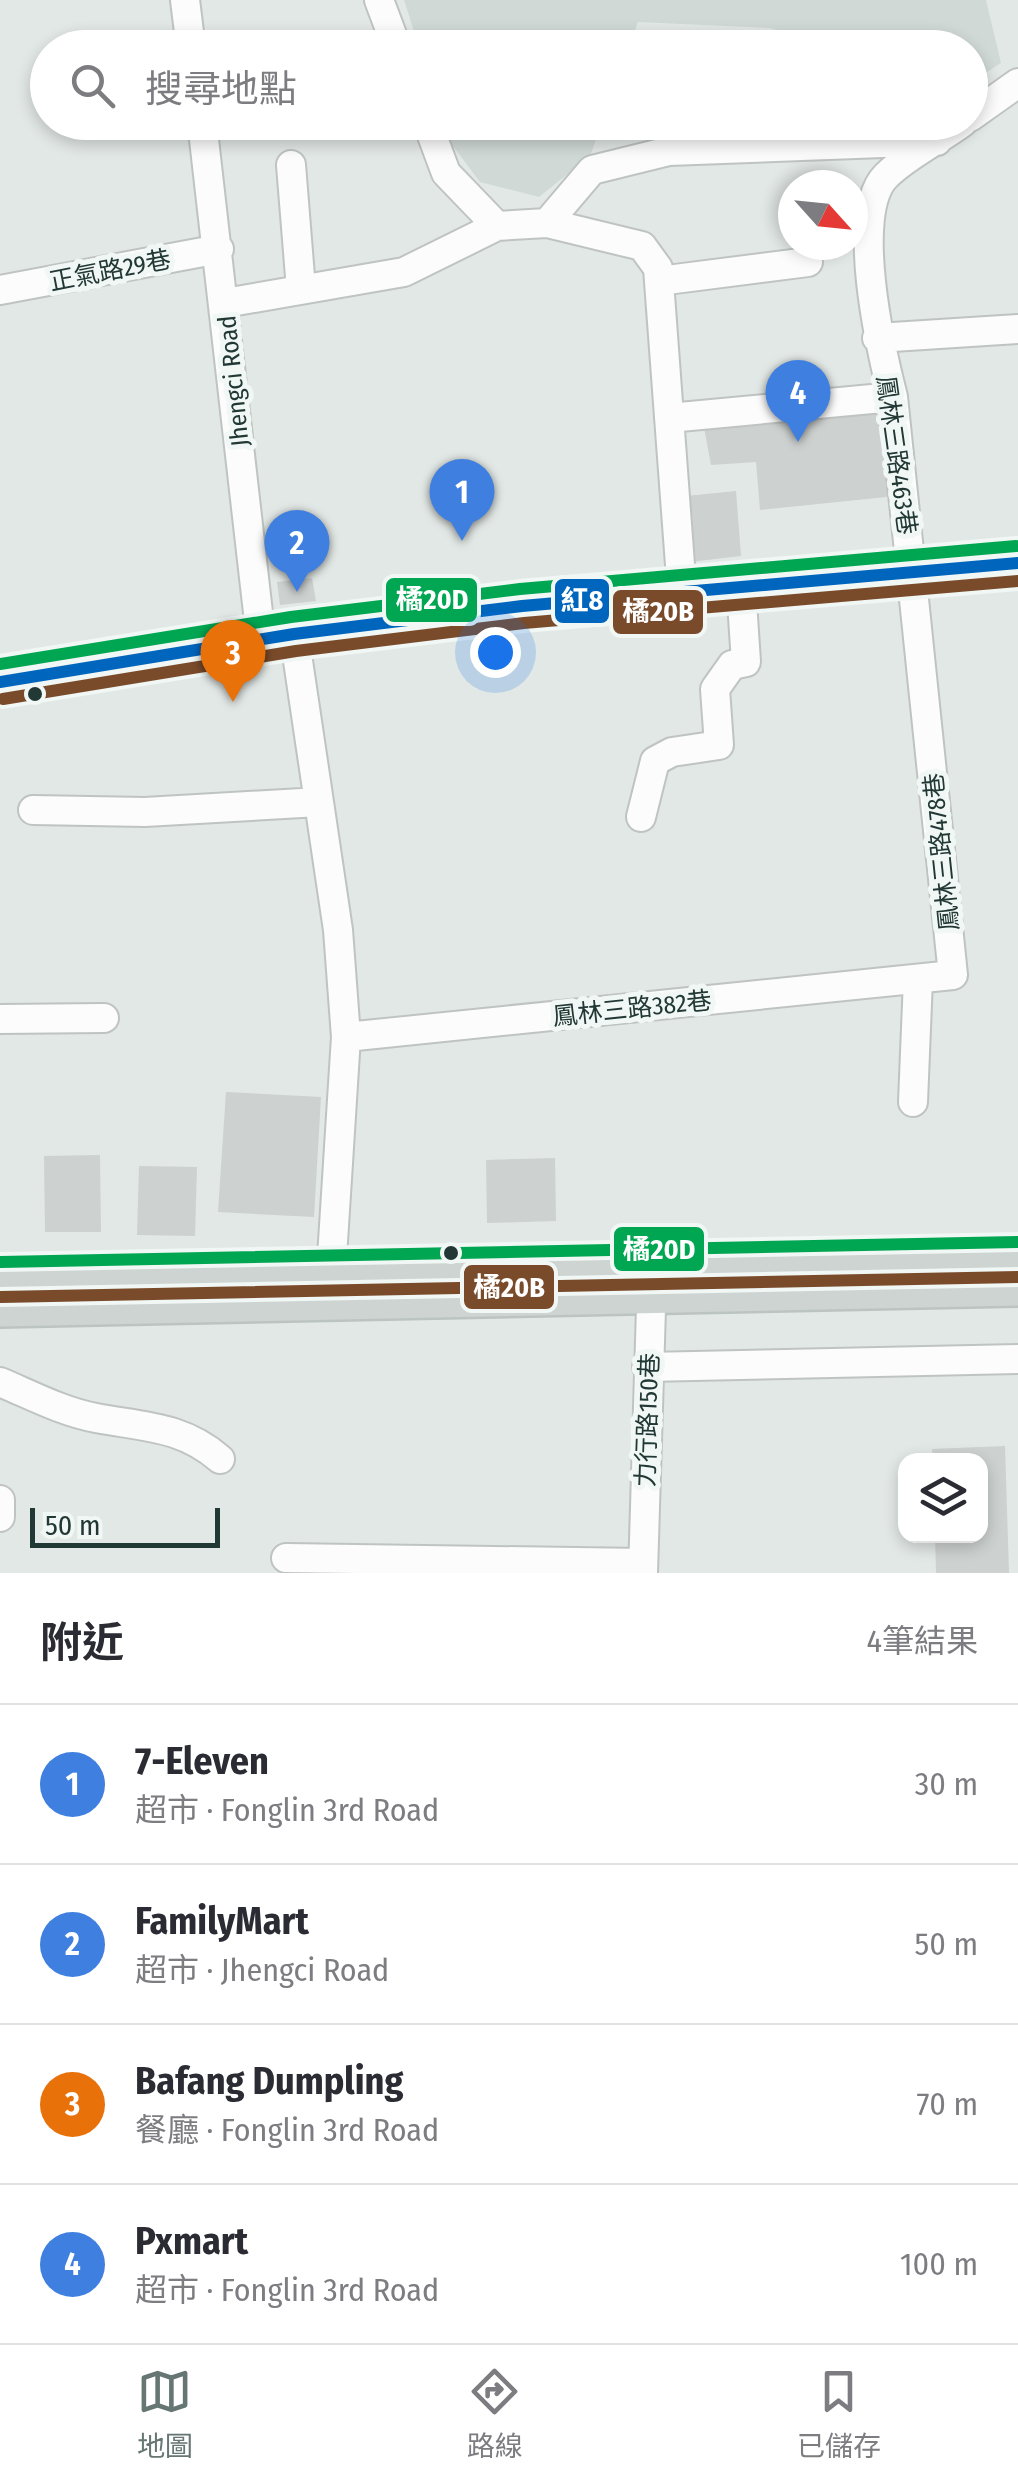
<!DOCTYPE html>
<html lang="zh-TW">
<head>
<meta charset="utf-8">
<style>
  body { margin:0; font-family:"Fira Sans Condensed","Noto Sans TC",sans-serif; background:#f7f7f7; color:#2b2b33 }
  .controls { position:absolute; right:30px; bottom:30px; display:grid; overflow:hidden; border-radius:20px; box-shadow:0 5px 15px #0003 }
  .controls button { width:90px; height:90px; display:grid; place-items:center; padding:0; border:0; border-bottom:2px solid #e1e1e2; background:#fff; color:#2b2b33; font:50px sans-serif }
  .compass { position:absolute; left:778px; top:170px; width:90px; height:90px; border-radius:50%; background:#fff; box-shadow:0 5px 15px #0003; rotate:117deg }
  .scale { position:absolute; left:30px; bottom:25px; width:190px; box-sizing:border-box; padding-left:10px; border:5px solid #223835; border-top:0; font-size:28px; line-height:35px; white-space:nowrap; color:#223835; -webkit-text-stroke:8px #f0f7f4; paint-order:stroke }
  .you { position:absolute; left:495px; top:652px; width:35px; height:35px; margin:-25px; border:8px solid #fff; border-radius:50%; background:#1a73e8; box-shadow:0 0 0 15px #1a73e833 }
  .badge { display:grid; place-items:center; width:65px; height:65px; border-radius:50%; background:#657673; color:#fff; font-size:32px; font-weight:700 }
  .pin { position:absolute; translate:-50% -82px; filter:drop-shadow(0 2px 5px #0008) }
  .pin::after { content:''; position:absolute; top:52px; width:35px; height:30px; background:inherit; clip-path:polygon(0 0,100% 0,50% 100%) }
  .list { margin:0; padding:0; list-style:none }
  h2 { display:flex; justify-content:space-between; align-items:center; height:130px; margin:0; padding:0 40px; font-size:42px }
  h2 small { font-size:32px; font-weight:400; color:#7c7c81 }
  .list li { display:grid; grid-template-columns:65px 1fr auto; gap:30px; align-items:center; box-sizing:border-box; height:160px; padding:0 40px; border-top:2px solid #e1e1e2 }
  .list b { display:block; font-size:38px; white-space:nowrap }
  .list p { margin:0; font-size:32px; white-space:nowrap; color:#7c7c81 }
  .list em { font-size:32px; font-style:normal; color:#7c7c81 }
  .icon { flex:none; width:55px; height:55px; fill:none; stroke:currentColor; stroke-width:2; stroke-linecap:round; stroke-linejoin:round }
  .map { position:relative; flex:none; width:1018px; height:1573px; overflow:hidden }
  .search { position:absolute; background:#fff; box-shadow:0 5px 15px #0003; left:30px; right:30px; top:30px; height:110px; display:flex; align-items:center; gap:25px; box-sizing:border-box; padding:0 35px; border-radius:55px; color:#7c7c81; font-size:38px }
  .sheet { height:770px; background:#fff }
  nav { display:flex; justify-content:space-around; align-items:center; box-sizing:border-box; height:140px; border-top:2px solid #e1e1e2; background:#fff; font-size:28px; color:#7c7c81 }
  nav a { display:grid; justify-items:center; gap:5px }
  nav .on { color:#657673 }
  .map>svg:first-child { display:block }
  .built { fill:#d0d9d5 }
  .building { fill:#cdd1d0 }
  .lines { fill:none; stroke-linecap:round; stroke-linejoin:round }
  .minor-casing { stroke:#bfc4c2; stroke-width:32 }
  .major-casing { stroke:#bcc4c2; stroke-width:40 }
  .minor { stroke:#fbfcfb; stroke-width:28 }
  .major { stroke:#ced4d2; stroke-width:35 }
  .bus-1-casing { stroke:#f0f7f4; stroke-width:20 }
  .bus-2-casing { stroke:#f0f7f4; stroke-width:20 }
  .bus-3-casing { stroke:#f0f7f4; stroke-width:20 }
  .bus-1 { stroke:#0065bd; stroke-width:12 }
  .bus-2 { stroke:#7a4b2a; stroke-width:12 }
  .bus-3 { stroke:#00a651; stroke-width:12 }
  .bus-dot { fill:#223835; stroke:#f0f7f4; stroke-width:4 }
  .labels { text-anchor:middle; stroke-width:10; stroke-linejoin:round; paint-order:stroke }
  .street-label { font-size:25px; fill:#223835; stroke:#f0f7f4 }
  .line-badge { stroke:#f0f7f4; stroke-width:4 }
  .badge-label { font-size:28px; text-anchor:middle; font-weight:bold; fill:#fff }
</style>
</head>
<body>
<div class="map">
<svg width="1018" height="1573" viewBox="0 0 1018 1573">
  <rect width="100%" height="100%" fill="#e2e8e5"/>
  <!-- built -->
  <path class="built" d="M404 0H986L1001 63 971 82 970 48 848 47 769 28 638 22 629 47H419Z
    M444 123H602L590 156 539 197 480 182 450 142Z"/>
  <!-- building -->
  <path class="building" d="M883 404 896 496 760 510 756 462 711 465 703 422Z
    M736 491 741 556 681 563 676 497Z
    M312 578 316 601 280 605 277 582Z
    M226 1092 321 1097 314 1217 218 1212Z
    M100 1155 101 1232H45L44 1156Z
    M555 1158 556 1221 487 1223 486 1160Z
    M139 1166 197 1167 195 1236 137 1235Z
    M1005 1446 1009 1573H936L935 1536H980V1460H933L932 1449Z"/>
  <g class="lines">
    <defs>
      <path id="minor" d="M185 0 191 48
        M379 0 397 48
        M970 117 1018 83
        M202 122 261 639
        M427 122 446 173 497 226 547 223 592 170 669 151 937 141
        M291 165 301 289
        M547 223 642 246 658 268 682 592
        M659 281 808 262
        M0 290 219 249
        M225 303 404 272 497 226
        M877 338 1018 329
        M669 418 893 397
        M294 634 338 930 346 1037 331 1273
        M0 682 294 634 522 606 1018 563
        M33 810 145 812 319 802
        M641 817 655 761 672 752 719 745 715 689 732 665 746 662 741 587
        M0 1019 104 1018
        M346 1037 953 975 893 397C881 350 849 213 886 176 907 155 939 140 963 122
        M913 1102 918 979
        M647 1367 1018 1359
        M0 1382C31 1395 63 1412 96 1418 144 1427 182 1426 220 1459
        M0 1500V1517
        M286 1558 643 1563
        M643 1573 652 1275"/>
      <path id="major" d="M0 1280 1018 1259
        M0 1309 1018 1288"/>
    </defs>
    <!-- minor casing -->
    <use href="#minor" class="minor-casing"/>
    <!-- major casing -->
    <use href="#major" class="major-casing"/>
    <!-- minor -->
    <use href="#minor" class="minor"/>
    <!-- major -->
    <use href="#major" class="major"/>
    <defs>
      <path id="bus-1" d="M0 682 294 634 522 606 1018 563"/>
      <path id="bus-2" d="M3 699 296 651 524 623 1018 581
        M0 1297 1018 1277"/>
      <path id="bus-3" d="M0 664 291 617 520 589 1016 546
        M0 1262 1018 1242"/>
    </defs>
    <!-- bus-1 casing -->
    <use href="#bus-1" class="bus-1-casing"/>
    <!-- bus-2 casing -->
    <use href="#bus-2" class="bus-2-casing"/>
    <!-- bus-3 casing -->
    <use href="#bus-3" class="bus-3-casing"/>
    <!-- bus-1 -->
    <use href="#bus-1" class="bus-1"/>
    <!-- bus-2 -->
    <use href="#bus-2" class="bus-2"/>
    <!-- bus-3 -->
    <use href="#bus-3" class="bus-3"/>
  </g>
  <!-- markers -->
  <g class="bus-dot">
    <circle cx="35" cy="694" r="9"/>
    <circle cx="451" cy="1253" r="9"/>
  </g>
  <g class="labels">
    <!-- street labels -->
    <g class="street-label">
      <text transform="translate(110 270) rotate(-11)" y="9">正氣路29巷</text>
      <text transform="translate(233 381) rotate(-96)" y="9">Jhengci Road</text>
      <text transform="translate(897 455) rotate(82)" y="9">鳳林三路463巷</text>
      <text transform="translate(941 852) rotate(-96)" y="9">鳳林三路478巷</text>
      <text transform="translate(632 1008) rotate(-6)" y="9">鳳林三路382巷</text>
      <text transform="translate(647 1420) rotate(-88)" y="9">力行路150巷</text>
    </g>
  </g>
  <g class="line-badge">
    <rect x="384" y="576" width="95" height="48" rx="10" fill="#00a651"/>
    <rect x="553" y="577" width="58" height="48" rx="10" fill="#0065bd"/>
    <rect x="611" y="588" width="94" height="48" rx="10" fill="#7a4b2a"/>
    <rect x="612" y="1225" width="94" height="48" rx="10" fill="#00a651"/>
    <rect x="462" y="1263" width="94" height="48" rx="10" fill="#7a4b2a"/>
  </g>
  <g class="badge-label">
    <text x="432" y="609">橘20D</text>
    <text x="582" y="610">紅8</text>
    <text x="658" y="621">橘20B</text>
    <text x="659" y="1259">橘20D</text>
    <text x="509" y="1297">橘20B</text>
  </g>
</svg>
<div class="controls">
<button><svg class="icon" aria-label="layers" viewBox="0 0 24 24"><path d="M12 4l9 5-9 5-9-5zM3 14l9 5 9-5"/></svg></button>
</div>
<svg class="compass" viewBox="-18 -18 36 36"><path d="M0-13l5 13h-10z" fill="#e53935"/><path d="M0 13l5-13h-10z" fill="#7c7c81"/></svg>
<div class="scale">50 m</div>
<div class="you"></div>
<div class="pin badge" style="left:462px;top:541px;background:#3f7fe0">1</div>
<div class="pin badge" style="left:297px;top:592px;background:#3f7fe0">2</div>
<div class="pin badge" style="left:233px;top:702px;background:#e8710a">3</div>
<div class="pin badge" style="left:798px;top:442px;background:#3f7fe0">4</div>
<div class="search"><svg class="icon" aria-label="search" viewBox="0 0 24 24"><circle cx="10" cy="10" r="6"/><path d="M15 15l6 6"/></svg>搜尋地點</div>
</div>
<section class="sheet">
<h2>附近<small>4筆結果</small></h2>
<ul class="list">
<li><span class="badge" style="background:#3f7fe0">1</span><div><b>7-Eleven</b><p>超市 · Fonglin 3rd Road</p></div><em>30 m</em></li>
<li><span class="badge" style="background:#3f7fe0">2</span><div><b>FamilyMart</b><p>超市 · Jhengci Road</p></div><em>50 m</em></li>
<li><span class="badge" style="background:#e8710a">3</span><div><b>Bafang Dumpling</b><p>餐廳 · Fonglin 3rd Road</p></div><em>70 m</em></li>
<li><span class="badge" style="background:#3f7fe0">4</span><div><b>Pxmart</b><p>超市 · Fonglin 3rd Road</p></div><em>100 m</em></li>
</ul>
</section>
<nav>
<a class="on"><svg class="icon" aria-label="map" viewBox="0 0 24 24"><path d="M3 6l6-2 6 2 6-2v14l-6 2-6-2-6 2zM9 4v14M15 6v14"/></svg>地圖</a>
<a><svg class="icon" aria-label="directions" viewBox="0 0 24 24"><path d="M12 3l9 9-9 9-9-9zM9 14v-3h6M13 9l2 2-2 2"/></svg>路線</a>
<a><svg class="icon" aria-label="saved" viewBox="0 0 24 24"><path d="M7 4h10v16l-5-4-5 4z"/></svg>已儲存</a>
</nav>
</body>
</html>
